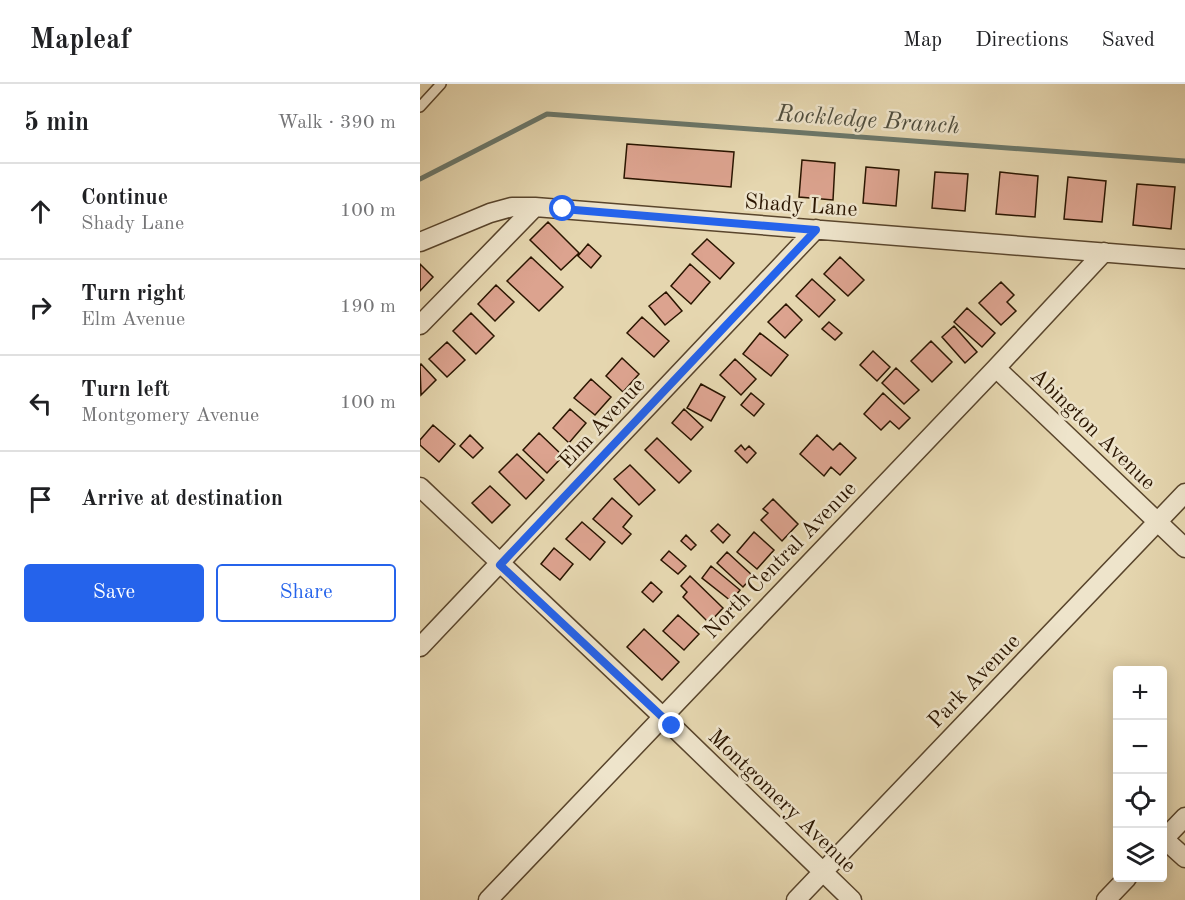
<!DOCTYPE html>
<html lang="en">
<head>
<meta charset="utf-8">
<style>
  body { margin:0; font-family:"Old Standard TT",serif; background:#f2f2f2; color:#202124 }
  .controls { position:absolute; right:18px; bottom:18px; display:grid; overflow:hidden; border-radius:6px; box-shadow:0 3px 15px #0003 }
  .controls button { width:54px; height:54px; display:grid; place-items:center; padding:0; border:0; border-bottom:2px solid #e0e0e0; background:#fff; color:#202124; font:30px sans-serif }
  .stop { position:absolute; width:18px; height:18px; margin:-14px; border:4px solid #2563eb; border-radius:50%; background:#fff }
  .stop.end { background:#2563eb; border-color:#fff; box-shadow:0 2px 6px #0008 }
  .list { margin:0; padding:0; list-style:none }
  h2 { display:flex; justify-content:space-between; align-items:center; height:78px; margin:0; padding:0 24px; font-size:26px }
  h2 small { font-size:20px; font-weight:400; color:#757577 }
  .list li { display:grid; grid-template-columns:39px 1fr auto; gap:18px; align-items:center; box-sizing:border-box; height:96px; padding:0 24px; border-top:2px solid #e0e0e0 }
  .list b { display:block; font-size:22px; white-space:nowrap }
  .list p { margin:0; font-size:20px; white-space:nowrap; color:#757577 }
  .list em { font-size:20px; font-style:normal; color:#757577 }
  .actions { display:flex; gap:12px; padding:18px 24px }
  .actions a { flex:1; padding:14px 0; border:2px solid #2563eb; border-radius:6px; text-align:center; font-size:21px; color:#2563eb }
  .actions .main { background:#2563eb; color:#fff }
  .icon { flex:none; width:33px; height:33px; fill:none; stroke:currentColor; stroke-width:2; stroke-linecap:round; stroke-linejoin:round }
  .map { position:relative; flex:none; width:765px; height:816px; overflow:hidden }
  header { display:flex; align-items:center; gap:36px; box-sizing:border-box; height:84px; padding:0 30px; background:#fff; border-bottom:2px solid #e0e0e0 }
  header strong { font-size:28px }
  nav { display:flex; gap:33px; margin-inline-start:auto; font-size:21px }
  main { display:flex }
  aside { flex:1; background:#fff }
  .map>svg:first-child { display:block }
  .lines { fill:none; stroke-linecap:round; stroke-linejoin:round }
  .stream { stroke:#6b776a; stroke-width:5 }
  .building { fill:#dca38f; stroke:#2a1500; stroke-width:1.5 }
  .lane-casing { stroke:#59452c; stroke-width:12 }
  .street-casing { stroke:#59452c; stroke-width:21 }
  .lane { stroke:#eee4cb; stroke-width:9 }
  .street { stroke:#eee4cb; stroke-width:18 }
  .route { stroke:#2563eb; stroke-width:8 }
  .labels { text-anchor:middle; stroke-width:5; stroke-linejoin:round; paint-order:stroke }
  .street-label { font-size:22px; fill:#2a1500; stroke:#eee4cb }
  .water-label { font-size:24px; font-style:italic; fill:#504e3e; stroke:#eee4cb }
</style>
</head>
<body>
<header>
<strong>Mapleaf</strong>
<nav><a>Map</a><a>Directions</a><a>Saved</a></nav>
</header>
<main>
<aside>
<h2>5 min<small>Walk · 390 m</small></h2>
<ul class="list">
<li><svg class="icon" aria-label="ahead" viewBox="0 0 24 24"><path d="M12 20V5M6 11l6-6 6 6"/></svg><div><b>Continue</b><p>Shady Lane</p></div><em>100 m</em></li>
<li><svg class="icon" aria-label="right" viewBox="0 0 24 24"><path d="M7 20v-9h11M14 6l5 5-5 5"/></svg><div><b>Turn right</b><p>Elm Avenue</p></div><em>190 m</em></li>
<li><svg class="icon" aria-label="left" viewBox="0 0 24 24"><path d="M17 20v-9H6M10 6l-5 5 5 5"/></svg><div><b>Turn left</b><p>Montgomery Avenue</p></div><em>100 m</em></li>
<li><svg class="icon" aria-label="arrive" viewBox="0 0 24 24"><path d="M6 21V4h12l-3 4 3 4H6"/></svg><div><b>Arrive at destination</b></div></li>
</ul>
<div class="actions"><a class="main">Save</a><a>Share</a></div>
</aside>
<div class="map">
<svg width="765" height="816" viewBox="0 0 765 816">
  <rect width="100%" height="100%" fill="#e5d6af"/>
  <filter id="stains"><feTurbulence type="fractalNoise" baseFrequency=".00333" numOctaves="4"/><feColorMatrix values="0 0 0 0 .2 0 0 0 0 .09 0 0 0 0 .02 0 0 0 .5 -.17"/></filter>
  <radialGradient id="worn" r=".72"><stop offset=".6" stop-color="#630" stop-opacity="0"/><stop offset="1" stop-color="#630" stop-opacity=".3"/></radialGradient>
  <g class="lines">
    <!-- stream -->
    <path class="stream" d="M0 95 127 30 765 77"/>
  </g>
  <!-- building -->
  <path class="building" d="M207 60 314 68 311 103 204 94Z
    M382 76 415 79 413 116 379 113Z
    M446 83 479 86 476 122 443 119Z
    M515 88 548 90 545 127 512 124Z
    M580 88 618 92 615 133 576 130Z
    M648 93 686 97 682 138 644 135Z
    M717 100 755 103 751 145 713 141Z
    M128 138 159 169 141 186 110 156Z
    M287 155 314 179 300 195 272 170Z
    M168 160 181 172 171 184 158 172Z
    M111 173 143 203 119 227 87 197Z
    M420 173 444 196 428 212 404 190Z
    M0 180 13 193 0 207Z
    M270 180 290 198 271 220 251 202Z
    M392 195 415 216 399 233 376 212Z
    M581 198 594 211 587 218 596 227 581 241 559 219Z
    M76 201 94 218 75 237 58 220Z
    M246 208 262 227 245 241 229 222Z
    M366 220 382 236 365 254 348 238Z
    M547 224 575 249 562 263 534 238Z
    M51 229 74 252 56 270 33 247Z
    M222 233 249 257 234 273 207 249Z
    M409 238 422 249 415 256 402 245Z
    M534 242 557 268 545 279 522 253Z
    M340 249 368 271 351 292 323 270Z
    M511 257 532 278 512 298 491 277Z
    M27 258 45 276 27 293 9 275Z
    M453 267 470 283 457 297 440 281Z
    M202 274 219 290 203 308 186 292Z
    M315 275 336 295 321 311 300 291Z
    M1 280 16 296 1 311 0 282Z
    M476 284 499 306 484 320 462 299Z
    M171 295 191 313 175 331 154 314Z
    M281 300 305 313 291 337 267 324Z
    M331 309 344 320 334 332 321 321Z
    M463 309 490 334 479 345 470 337 461 346 444 330Z
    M150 325 166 339 149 359 133 344Z
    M264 325 283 343 271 356 252 339Z
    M13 341 35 360 19 378 0 361V356Z
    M119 349 143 372 127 389 103 366Z
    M50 351 63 364 53 374 40 362Z
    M397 351 413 366 420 359 436 374 420 391 411 383 404 392 380 370Z
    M237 354 271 387 259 399 225 366Z
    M321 361 325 366 329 362 336 369 327 379 315 367Z
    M97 370 124 396 106 415 79 388Z
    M210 381 235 406 219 421 194 395Z
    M70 402 90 421 72 439 52 419Z
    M192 414 212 432 203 443 211 450 202 460 173 435Z
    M353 415 378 440 362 457 341 436 348 429 343 425Z
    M162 438 185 458 170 476 146 455Z
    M298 440 310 451 303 459 291 447Z
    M334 448 354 466 337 485 317 468Z
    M266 451 276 461 271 466 261 457Z
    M134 464 153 480 140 496 121 480Z
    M249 467 266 482 258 490 241 476Z
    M307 468 333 492 323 503 297 479Z
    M291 482 320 506 311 517 282 494Z
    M270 492 303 524 289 539 263 513 267 508 261 502Z
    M231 498 242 508 233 518 222 508Z
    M258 531 279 550 264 566 243 547Z
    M224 545 259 578 242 596 207 563Z"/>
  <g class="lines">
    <defs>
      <path id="lane" d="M0 23 21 0"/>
      <path id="street" d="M0 158 70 129 92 123H115L765 175
        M0 241 115 123
        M576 284 765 464
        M0 403 242 632 432 816
        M0 563 396 145
        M744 755 765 774
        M742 757 765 733
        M68 816 576 284 684 168
        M376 816 765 409
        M686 816 707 794"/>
    </defs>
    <!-- lane casing -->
    <use href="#lane" class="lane-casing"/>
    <!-- street casing -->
    <use href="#street" class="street-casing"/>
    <!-- lane -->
    <use href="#lane" class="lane"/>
    <!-- street -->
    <use href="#street" class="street"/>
  </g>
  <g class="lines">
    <!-- route -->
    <path class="route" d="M143 125 396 146 80 481 252 642"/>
  </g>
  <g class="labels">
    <!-- street labels -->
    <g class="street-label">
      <text transform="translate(381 120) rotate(4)" y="8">Shady Lane</text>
      <text transform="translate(181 338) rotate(-47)" y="8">Elm Avenue</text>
      <text transform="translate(674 344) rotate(44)" y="8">Abington Avenue</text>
      <text transform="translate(359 475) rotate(-46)" y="8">North Central Avenue</text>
      <text transform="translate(553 596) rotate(-46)" y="8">Park Avenue</text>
      <text transform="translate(363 716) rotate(44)" y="8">Montgomery Avenue</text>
    </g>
    <!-- water labels -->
    <g class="water-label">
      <text transform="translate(448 35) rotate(4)" y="8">Rockledge Branch</text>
    </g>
  </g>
  <rect width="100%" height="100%" filter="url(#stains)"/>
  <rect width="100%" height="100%" fill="url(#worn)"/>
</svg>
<div class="controls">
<button>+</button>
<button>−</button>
<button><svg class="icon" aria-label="locate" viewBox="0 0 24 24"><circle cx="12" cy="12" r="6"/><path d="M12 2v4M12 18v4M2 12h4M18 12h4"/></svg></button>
<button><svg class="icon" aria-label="layers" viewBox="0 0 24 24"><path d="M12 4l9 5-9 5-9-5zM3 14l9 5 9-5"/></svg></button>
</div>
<div class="stop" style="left:143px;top:125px"></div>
<div class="stop end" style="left:252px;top:642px"></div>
</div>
</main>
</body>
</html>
